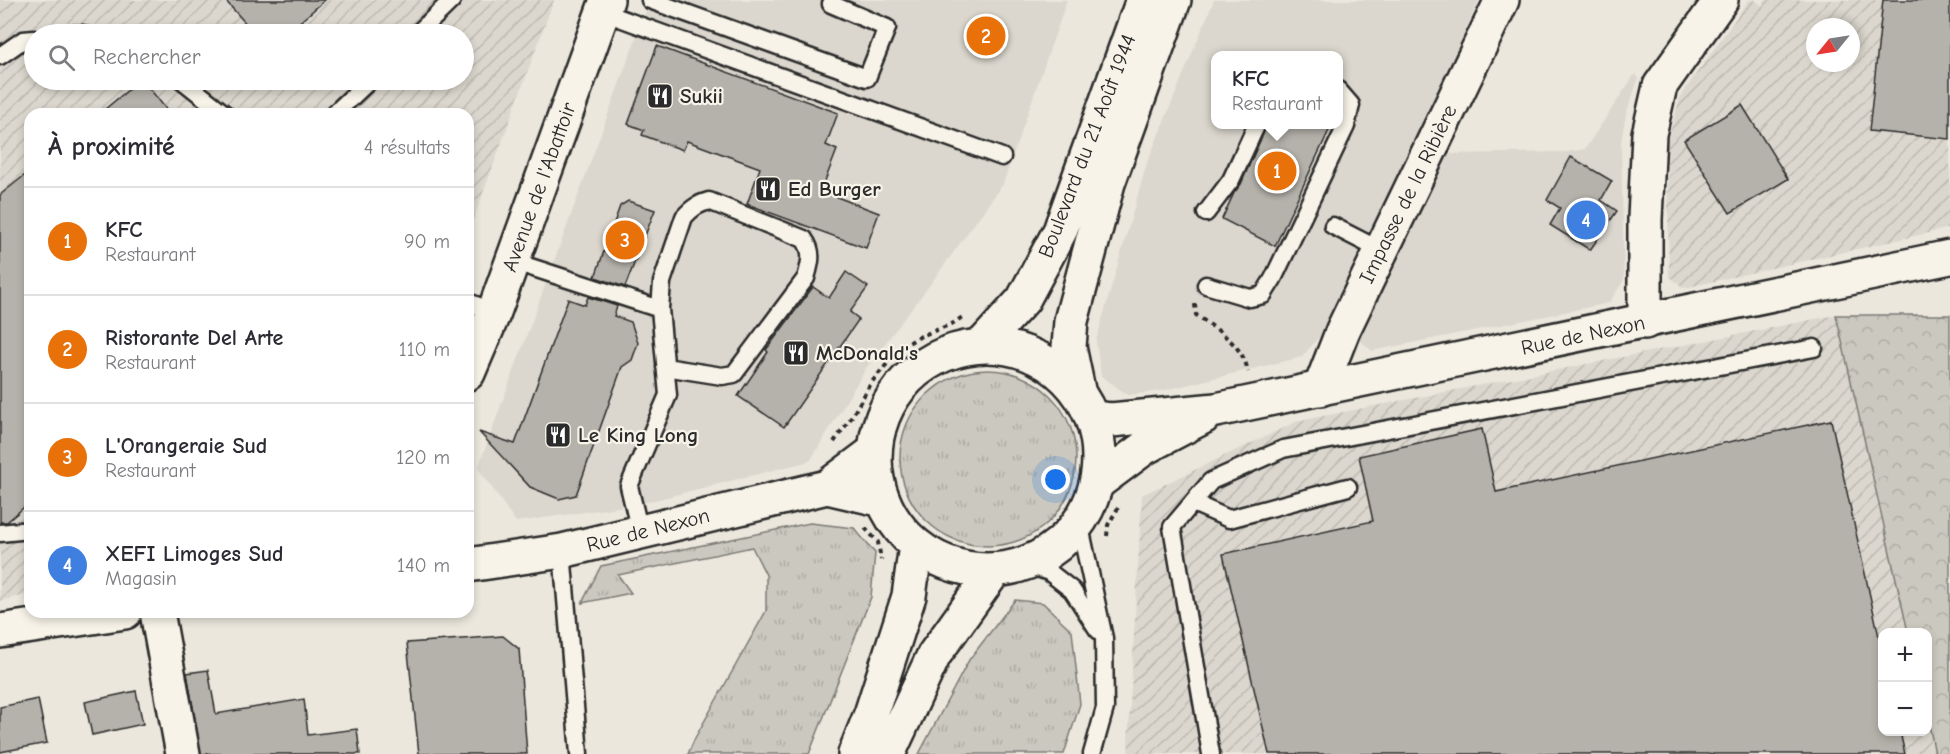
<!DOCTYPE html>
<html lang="fr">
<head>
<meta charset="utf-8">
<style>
  body { margin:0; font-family:"Comic Neue",sans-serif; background:#f2f2f3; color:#2b2b33 }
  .controls { position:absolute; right:18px; bottom:18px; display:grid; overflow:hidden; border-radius:12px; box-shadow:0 3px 9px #0003 }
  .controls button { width:54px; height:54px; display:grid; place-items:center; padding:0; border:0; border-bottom:2px solid #e1e1e2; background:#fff; color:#2b2b33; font:30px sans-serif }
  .compass { position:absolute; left:1806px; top:18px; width:54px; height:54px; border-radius:50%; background:#fff; box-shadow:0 3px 9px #0003; rotate:240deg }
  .you { position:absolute; left:1056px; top:480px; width:21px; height:21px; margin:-15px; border:4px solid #fff; border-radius:50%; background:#1a73e8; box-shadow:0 0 0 9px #1a73e833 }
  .badge { display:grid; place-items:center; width:39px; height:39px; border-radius:50%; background:#db2777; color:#fff; font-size:20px; font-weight:700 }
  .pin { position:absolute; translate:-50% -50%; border:3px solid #fff; box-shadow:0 2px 6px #0006 }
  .popup { position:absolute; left:1211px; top:51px; width:132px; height:78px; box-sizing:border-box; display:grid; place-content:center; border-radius:12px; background:#fff; filter:drop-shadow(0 2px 4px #0005); font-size:20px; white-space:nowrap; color:#7c7c81 }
  .popup b { font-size:22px; color:#2b2b33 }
  .popup::after { content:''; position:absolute; left:50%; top:100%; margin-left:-12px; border:12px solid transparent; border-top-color:#fff }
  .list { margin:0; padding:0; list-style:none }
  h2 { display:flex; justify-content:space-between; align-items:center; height:78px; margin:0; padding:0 24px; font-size:26px }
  h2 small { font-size:20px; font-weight:400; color:#7c7c81 }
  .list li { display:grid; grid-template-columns:39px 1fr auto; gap:18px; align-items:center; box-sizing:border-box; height:108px; padding:0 24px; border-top:2px solid #e1e1e2 }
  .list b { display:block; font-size:22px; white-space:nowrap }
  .list p { margin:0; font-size:20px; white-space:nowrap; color:#7c7c81 }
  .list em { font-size:20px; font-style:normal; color:#7c7c81 }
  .icon { flex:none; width:33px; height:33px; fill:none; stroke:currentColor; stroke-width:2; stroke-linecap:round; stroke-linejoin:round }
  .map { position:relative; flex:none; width:1950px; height:754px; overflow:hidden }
  .search { position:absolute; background:#fff; box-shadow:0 3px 9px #0003; left:24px; top:24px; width:450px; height:66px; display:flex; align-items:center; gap:15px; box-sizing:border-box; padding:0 21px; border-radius:33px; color:#7c7c81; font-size:22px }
  .panel { position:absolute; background:#fff; box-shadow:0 3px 9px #0003; left:24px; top:108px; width:450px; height:510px; border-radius:18px }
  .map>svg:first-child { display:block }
  .built { fill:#dbd7ce; fill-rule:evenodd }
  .industrial { fill:url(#industrial-furrows); fill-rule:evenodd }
  .grass { fill:url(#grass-tufts); stroke:#7b7a75; stroke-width:1.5 }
  .forest { fill:url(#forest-crowns); stroke:#7b7a75; stroke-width:1.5 }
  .building { fill:#b5b2ab; stroke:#2b2b2b; stroke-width:1.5 }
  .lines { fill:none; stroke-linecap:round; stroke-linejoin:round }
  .service-casing { stroke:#2b2b2b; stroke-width:21 }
  .minor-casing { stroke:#2b2b2b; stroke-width:38 }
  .tertiary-casing { stroke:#2b2b2b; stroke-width:38 }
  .secondary-casing { stroke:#2b2b2b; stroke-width:38 }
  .primary-casing { stroke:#2b2b2b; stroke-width:38 }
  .path { stroke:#2b2b2b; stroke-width:4; stroke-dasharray:4.5 4.5; stroke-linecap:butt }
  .service { stroke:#f7f3e8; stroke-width:16 }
  .minor { stroke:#f7f3e8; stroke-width:33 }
  .tertiary { stroke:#f7f3e8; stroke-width:33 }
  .secondary { stroke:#f7f3e8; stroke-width:33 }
  .primary { stroke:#f7f3e8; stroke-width:33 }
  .labels { text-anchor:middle; stroke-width:4.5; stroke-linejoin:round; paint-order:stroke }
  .poi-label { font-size:21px; font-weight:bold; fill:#2b2b2b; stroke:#f7f3e8; text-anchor:start }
  .street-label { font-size:21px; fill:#2b2b2b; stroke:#f7f3e8 }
</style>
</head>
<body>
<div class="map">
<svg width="1950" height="754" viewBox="0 0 1950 754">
  <defs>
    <pattern id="industrial-furrows" width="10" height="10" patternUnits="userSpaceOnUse" patternTransform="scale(1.5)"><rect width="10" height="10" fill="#dbd7ce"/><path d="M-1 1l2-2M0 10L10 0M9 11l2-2" fill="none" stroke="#bcb9b1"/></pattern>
    <pattern id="grass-tufts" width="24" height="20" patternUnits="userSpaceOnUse" patternTransform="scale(1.5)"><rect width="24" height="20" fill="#cbc8bf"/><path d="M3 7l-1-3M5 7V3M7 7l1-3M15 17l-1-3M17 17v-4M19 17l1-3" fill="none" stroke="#aeaca4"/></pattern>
    <pattern id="forest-crowns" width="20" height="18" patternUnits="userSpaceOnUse" patternTransform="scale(1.5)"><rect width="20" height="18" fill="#cbc8bf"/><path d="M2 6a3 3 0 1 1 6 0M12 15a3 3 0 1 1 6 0" fill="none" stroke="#aeaca4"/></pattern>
  </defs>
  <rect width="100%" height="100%" fill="#ebe7dd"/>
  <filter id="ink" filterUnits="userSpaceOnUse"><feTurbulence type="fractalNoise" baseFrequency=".0167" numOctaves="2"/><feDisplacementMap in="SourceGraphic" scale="12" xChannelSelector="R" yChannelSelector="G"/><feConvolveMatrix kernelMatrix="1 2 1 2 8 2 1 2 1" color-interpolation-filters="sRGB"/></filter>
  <g filter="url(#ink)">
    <!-- built -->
    <path class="built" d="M650 0H1067L1003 184 932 282 867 367 810 461 639 504 516 522 478 468Z
      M1214 0H1479L1412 150 1326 329 1302 357 1161 391 1128 395 1101 376 1096 341 1147 163ZM1216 56H1338V124H1216Z
      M1635 74 1639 78 1626 114 1621 142 1624 280 1609 303 1372 351 1356 337 1448 154 1567 152 1585 149Z"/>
    <!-- industrial -->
    <path class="industrial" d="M0 0H554L468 234V114H30V594L0 601ZM34 34H464V80H34Z
      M1749 0H1755L1762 5 1765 0H1950V228L1684 288 1669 276 1667 142 1681 95ZM1815 27H1851V63H1815Z
      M1836 315 1908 632H1882V732H1928V719L1935 754H1129L1128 741 1142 495 1298 421Z"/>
    <!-- grass -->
    <path class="grass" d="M900 458a88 88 0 1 1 176 0a88 88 0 1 1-176 0Z
      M810 523 854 528 875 553 871 597 809 754H688L695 738 766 611V575L752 547 618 575 631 593 582 603 601 566Z
      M1015 600 1043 603 1072 631 1080 704 1064 754H919L969 660Z"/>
    <!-- forest -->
    <path class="forest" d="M1836 315H1950V754H1935L1928 719V632H1908Z"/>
    <!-- building -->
    <path class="building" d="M225 0H325L286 34H255Z
      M1883 0H1950V139L1869 131Z
      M657 46 838 113 826 145 837 150 821 191 879 213 866 248 747 204 760 168 687 141 683 150 642 135 644 130 628 124Z
      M139 81 150 89 170 114H99Z
      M1742 105 1788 179 1730 213 1684 140Z
      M1267 124H1332L1275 246 1222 219 1234 193 1241 184Z
      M1571 157 1612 181 1601 200 1617 211 1590 250 1550 225 1560 208 1547 200Z
      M30 171V502L7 522H0V195Z
      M628 201 655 210 625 287 595 277 620 206Z
      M846 272 868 287 850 312 859 319 784 427 738 396 768 352 766 350 813 287 829 298Z
      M588 297 617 306 614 316 631 322 638 343 632 360 622 367 576 495 559 499 530 487 479 432 515 444 568 299 585 305Z
      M1831 420 1882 650V732H1900L1905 754H1269L1223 554 1373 521 1359 456 1482 429 1496 492Z
      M503 636 519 649 527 754H419L407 643Z
      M208 670 216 714 304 699 308 735 357 729 360 754H201L187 673Z
      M136 691 143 724 92 735 85 702Z
      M38 699 47 743 0 752V707Z"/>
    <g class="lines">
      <defs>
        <path id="service" d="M650 0 867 78 887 28 831 4
          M603 12 1002 157
          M62 34H83
          M417 34 452 0
          M0 56 23 40 34 39
          M182 80 225 114
          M334 114 370 80
          M1206 213 1231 180 1257 124
          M1333 226 1380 250
          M512 261 660 309 668 395 629 486 640 532
          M1206 285 1250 298 1263 295 1273 279 1346 126 1351 105 1338 90
          M468 302 494 312
          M660 309 662 282 684 217C692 208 698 204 709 201L804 239C814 252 810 264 806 278L734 374 722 376 665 367
          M1193 503 1229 519 1348 487
          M1079 522 1104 638 1105 708 1092 754
          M0 533 30 530
          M562 551 579 754
          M1026 564 1049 572 1072 590 1098 630
          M1211 754 1172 527 1211 481 1283 449 1814 348"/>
        <path id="minor" d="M1645 322V219L1649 134 1660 86 1721 0
          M468 373 494 312 607 0
          M1320 389 1343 330 1502 0
          M157 612 183 754"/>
        <path id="tertiary" d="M827 487 883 500
          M468 565 562 551 827 487 875 451
          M0 631 125 612"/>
        <path id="secondary" d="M1092 418 1111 420 1216 410 1950 257
          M1097 483 1144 448 1203 417"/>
        <path id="primary" d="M982 345 1023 300 1060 231 1143 0
          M875 458a112 112 0 1 1 224 0a112 112 0 1 1-224 0Z
          M1078 390 1069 347 1071 321 1108 183 1174 0
          M855 754 871 714 909 596 916 545
          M888 754 934 655 994 571"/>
      </defs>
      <!-- service casing -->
      <use href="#service" class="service-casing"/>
      <!-- minor casing -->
      <use href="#minor" class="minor-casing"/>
      <!-- tertiary casing -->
      <use href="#tertiary" class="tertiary-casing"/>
      <!-- secondary casing -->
      <use href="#secondary" class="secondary-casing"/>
      <!-- primary casing -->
      <use href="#primary" class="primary-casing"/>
      <!-- path -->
      <path class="path" d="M1195 304 1196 315C1218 331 1243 344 1248 372
        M834 442 851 418 871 383 901 347 921 336 952 324 964 316
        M865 528 878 542 881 560
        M1107 536 1108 525 1118 508"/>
      <!-- service -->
      <use href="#service" class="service"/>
      <!-- minor -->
      <use href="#minor" class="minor"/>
      <!-- tertiary -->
      <use href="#tertiary" class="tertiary"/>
      <!-- secondary -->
      <use href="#secondary" class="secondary"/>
      <!-- primary -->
      <use href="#primary" class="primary"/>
    </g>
  </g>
  <!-- icons -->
  <defs>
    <symbol id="restaurant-square" viewBox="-11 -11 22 22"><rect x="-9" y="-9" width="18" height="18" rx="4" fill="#2b2b2b" stroke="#f7f3e8"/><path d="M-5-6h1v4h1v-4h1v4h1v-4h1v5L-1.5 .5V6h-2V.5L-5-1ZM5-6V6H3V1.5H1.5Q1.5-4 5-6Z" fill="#fff"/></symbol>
  </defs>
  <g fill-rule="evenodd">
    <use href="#restaurant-square" x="645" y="81" width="30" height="30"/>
    <use href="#restaurant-square" x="753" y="174" width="30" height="30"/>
    <use href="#restaurant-square" x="781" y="338" width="30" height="30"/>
    <use href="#restaurant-square" x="543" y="420" width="30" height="30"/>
  </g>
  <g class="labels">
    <!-- poi labels -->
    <g class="poi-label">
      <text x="680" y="103">Sukii</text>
      <text x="788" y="196">Ed Burger</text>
      <text x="816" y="360">McDonald's</text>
      <text x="578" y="442">Le King Long</text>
    </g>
    <!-- street labels -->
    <g class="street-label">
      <text transform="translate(1087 146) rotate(-69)" y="7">Boulevard du 21 Août 1944</text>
      <text transform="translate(539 187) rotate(-70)" y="7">Avenue de l'Abattoir</text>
      <text transform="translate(1408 194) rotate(-64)" y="7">Impasse de la Ribière</text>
      <text transform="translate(1583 335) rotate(-12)" y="7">Rue de Nexon</text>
      <text transform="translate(648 530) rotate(-14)" y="7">Rue de Nexon</text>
    </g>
  </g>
</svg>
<div class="controls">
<button>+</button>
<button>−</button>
</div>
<svg class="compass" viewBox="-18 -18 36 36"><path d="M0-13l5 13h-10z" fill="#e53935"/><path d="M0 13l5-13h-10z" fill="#7c7c81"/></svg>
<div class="you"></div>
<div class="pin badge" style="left:1277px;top:171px;background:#e8710a">1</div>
<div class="popup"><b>KFC</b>Restaurant</div>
<div class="pin badge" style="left:986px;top:36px;background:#e8710a">2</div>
<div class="pin badge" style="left:625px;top:240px;background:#e8710a">3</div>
<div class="pin badge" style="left:1586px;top:220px;background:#3f7fe0">4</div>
<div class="search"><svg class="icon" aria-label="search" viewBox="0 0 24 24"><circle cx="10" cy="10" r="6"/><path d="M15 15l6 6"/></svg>Rechercher</div>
<section class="panel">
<h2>À proximité<small>4 résultats</small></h2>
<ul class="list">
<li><span class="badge" style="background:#e8710a">1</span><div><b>KFC</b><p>Restaurant</p></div><em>90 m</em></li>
<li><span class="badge" style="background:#e8710a">2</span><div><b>Ristorante Del Arte</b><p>Restaurant</p></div><em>110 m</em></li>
<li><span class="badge" style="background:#e8710a">3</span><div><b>L'Orangeraie Sud</b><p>Restaurant</p></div><em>120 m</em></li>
<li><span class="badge" style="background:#3f7fe0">4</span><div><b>XEFI Limoges Sud</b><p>Magasin</p></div><em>140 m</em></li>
</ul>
</section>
</div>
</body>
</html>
